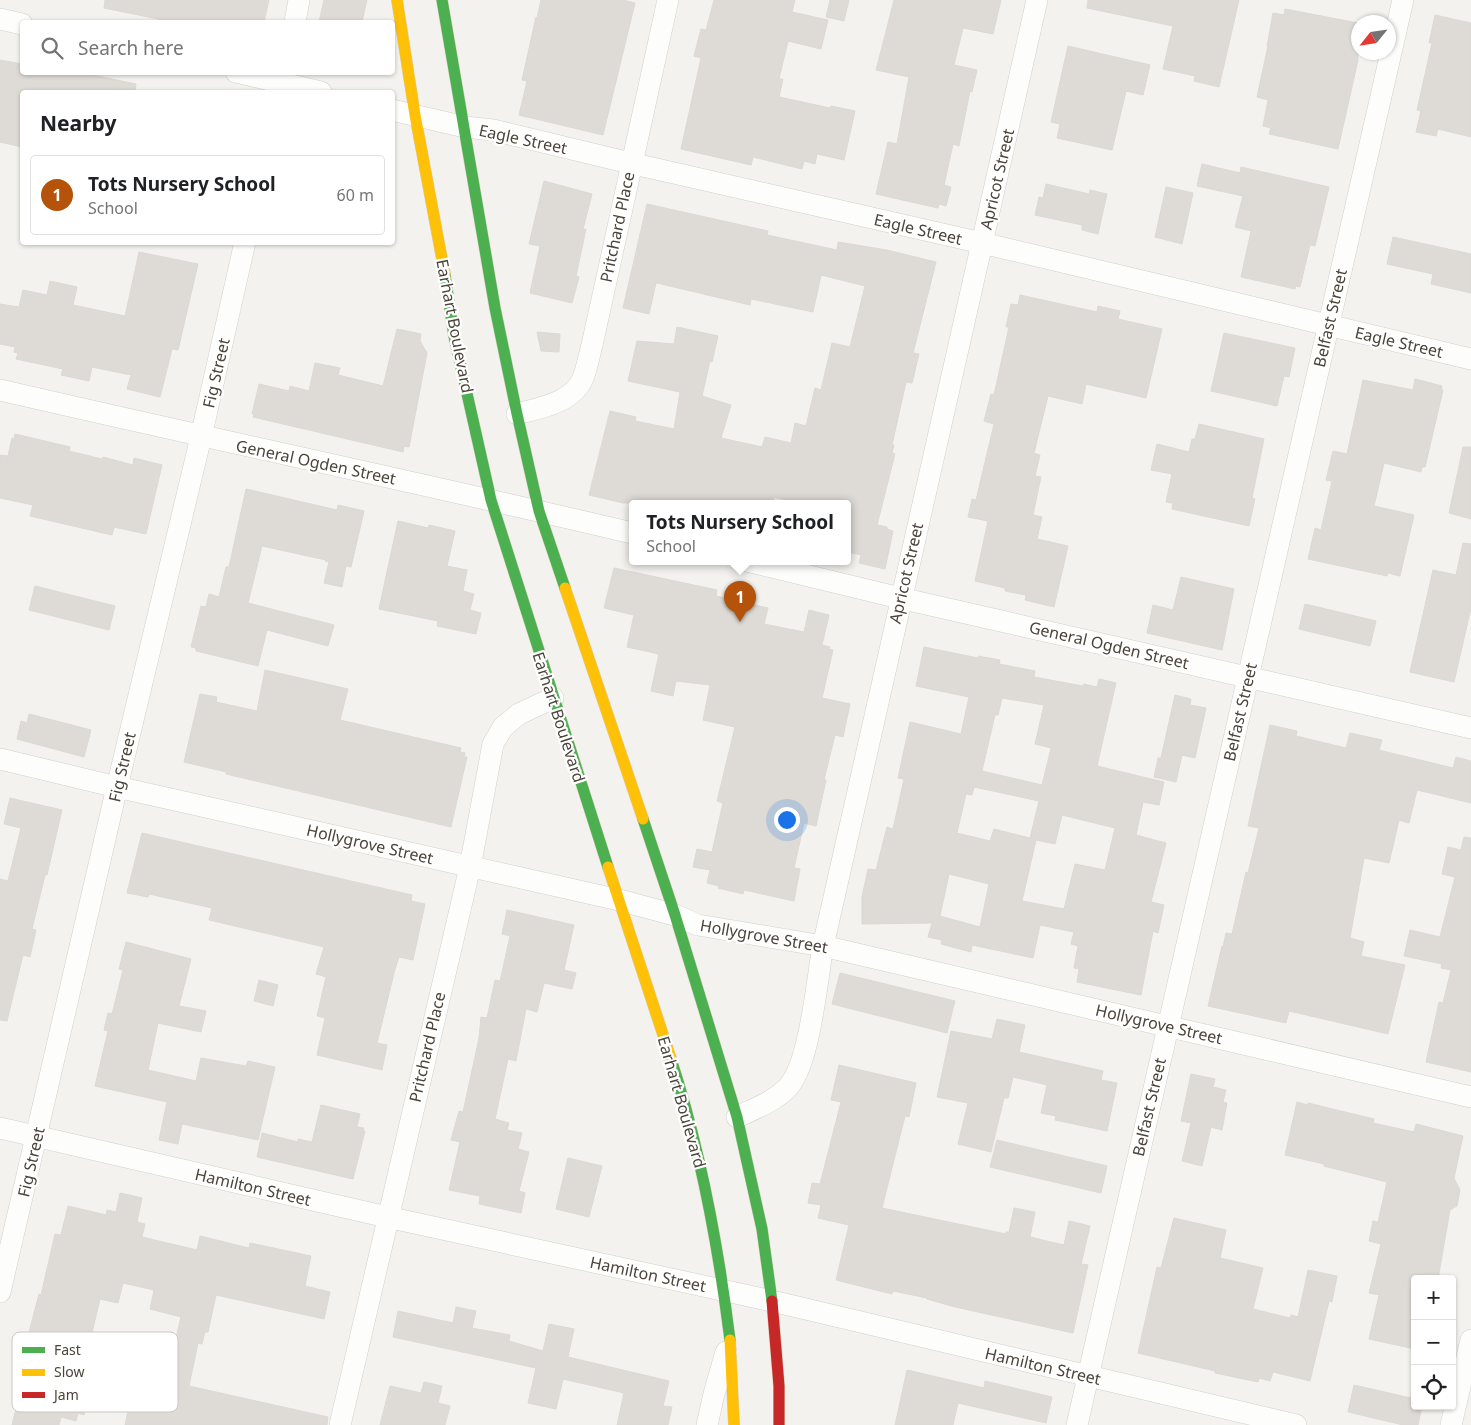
<!DOCTYPE html>
<html lang="en">
<head>
<meta charset="utf-8">
<style>
  body { margin:0; font-family:"Noto Sans",sans-serif; background:#f6f6f6; color:#202124 }
  .controls { position:absolute; right:15px; bottom:15px; display:grid; overflow:hidden; border-radius:5px; box-shadow:0 1px 4px #0004 }
  .controls button { width:45px; height:45px; display:grid; place-items:center; padding:0; border:0; border-bottom:1px solid #e0e0e0; background:#fff; color:#202124; font:25px sans-serif }
  .compass { position:absolute; left:1351px; top:15px; width:45px; height:45px; border-radius:50%; background:#fff; box-shadow:0 1px 4px #0004; rotate:240deg }
  .you { position:absolute; left:786px; top:819px; width:18px; height:18px; margin:-12px; border:4px solid #fff; border-radius:50%; background:#1a73e8; box-shadow:0 0 0 8px #1a73e833 }
  .badge { display:grid; place-items:center; width:32px; height:32px; border-radius:50%; background:#b45309; color:#fff; font-size:16px; font-weight:700 }
  .pin { position:absolute; translate:-50% -41px; filter:drop-shadow(0 1px 2px #0008) }
  .pin::after { content:''; position:absolute; top:26px; width:18px; height:15px; background:inherit; clip-path:polygon(0 0,100% 0,50% 100%) }
  .popup { position:absolute; left:629px; top:500px; width:222px; height:65px; box-sizing:border-box; display:grid; place-content:center; border-radius:5px; background:#fff; filter:drop-shadow(0 1px 4px #0005); font-size:16px; white-space:nowrap; color:#757577 }
  .popup b { font-size:19px; color:#202124 }
  .popup::after { content:''; position:absolute; left:50%; top:100%; margin-left:-10px; border:10px solid transparent; border-top-color:#fff }
  .list { margin:0; padding:0; list-style:none }
  h2 { display:flex; justify-content:space-between; align-items:center; height:65px; margin:0; padding:0 20px; font-size:21px }
  h2 small { font-size:16px; font-weight:400; color:#757577 }
  .list li { display:grid; grid-template-columns:32px 1fr auto; gap:15px; align-items:center; box-sizing:border-box; height:80px; margin:0 10px 10px; padding:0 10px; border:1px solid #e0e0e0; border-radius:5px }
  .list b { display:block; font-size:19px; white-space:nowrap }
  .list p { margin:0; font-size:16px; white-space:nowrap; color:#757577 }
  .list em { font-size:16px; font-style:normal; color:#757577 }
  .icon { flex:none; width:28px; height:28px; fill:none; stroke:currentColor; stroke-width:2; stroke-linecap:round; stroke-linejoin:round }
  .map { position:relative; flex:none; width:1471px; height:1425px; overflow:hidden }
  .search { position:absolute; background:#fff; box-shadow:0 1px 4px #0004; left:20px; top:20px; width:375px; height:55px; display:flex; align-items:center; gap:12px; box-sizing:border-box; padding:0 18px; border-radius:5px; color:#757577; font-size:19px }
  .panel { position:absolute; background:#fff; box-shadow:0 1px 4px #0004; left:20px; top:90px; width:375px; height:155px; border-radius:5px }
  .map>svg:first-child { display:block }
  .building { fill:#dedbd6; stroke:#dcd9d4; fill-rule:evenodd }
  .lines { fill:none; stroke-linecap:round; stroke-linejoin:round }
  .street-casing { stroke:#d2d0cb; stroke-width:22 }
  .fast-casing { stroke:#d6cebb; stroke-width:12 }
  .slow-casing { stroke:#d6cebb; stroke-width:12 }
  .jam-casing { stroke:#d6cebb; stroke-width:12 }
  .street { stroke:#fdfdfc; stroke-width:21 }
  .fast { stroke:#4caf50; stroke-width:11 }
  .slow { stroke:#ffc107; stroke-width:11 }
  .jam { stroke:#c62828; stroke-width:11 }
  .labels { text-anchor:middle; stroke-width:4.5; stroke-linejoin:round; paint-order:stroke }
  .street-label { font-size:16px; fill:#4b4439; stroke:#fff }
  .key { fill:#fff; stroke:#c9c7c4; stroke-width:1 }
  .key-label { font-size:14px; fill:#4b4439 }
</style>
</head>
<body>
<div class="map">
<svg width="1471" height="1425" viewBox="0 0 1471 1425">
  <rect width="100%" height="100%" fill="#f4f2ee"/>
  <!-- building -->
  <path class="building" d="M105 0H269L264 22H173L104 8Z
    M324 0H367L362 22H319Z
    M541 0H623L635 3 603 135 519 115 527 81 522 80 536 17 537 18Z
    M714 0H795L792 12 828 20 821 49 788 41 779 79H783L779 97 830 108 831 106 855 111 844 160 817 154 815 164 804 161 802 169 753 157 751 165 681 149 701 58 694 56 701 29 706 30Z
    M830 0H849L844 21 826 17Z
    M894 0H1001L993 34 963 28 954 65 977 70 972 92 970 91 959 146 953 144 944 185 951 187 946 206 939 204 938 208 876 194 888 142 897 144 909 77 876 70Z
    M1088 0H1239L1219 87 1194 81 1195 76 1163 69 1173 26 1087 8Z
    M1285 9 1358 23V60L1338 149 1269 134 1271 128 1263 126 1268 100 1257 97 1268 46H1267L1273 13 1284 15Z
    M1435 15 1471 23V137L1438 129 1436 136 1416 132 1421 111 1417 110 1432 43H1429Z
    M1068 46 1150 65 1143 95 1126 91 1112 150 1057 138 1060 124 1051 122Z
    M0 60 22 64V72H94L93 75 136 84 135 92H22V147L0 142Z
    M1202 164 1240 173 1241 167 1329 187 1315 246 1310 245 1300 287 1296 286 1295 289 1241 277 1251 231 1235 227 1243 196 1197 186Z
    M544 181 592 194 583 229H586L576 276 579 277 572 303 530 293 540 246 529 244Z
    M1046 184 1089 194 1090 190 1107 194 1098 234 1082 230V225L1035 215 1039 197 1043 198Z
    M1166 187 1193 193 1182 244 1155 237Z
    M647 204 768 231 767 235 837 250 838 242 887 250 936 262 913 353 919 354 912 383 906 382 892 445H894L892 453 895 454 877 525 887 527V529L893 531 885 569 859 563 861 555 848 552V503H801L774 497 773 503H623L589 495 610 411 636 417 635 421 674 429 680 392 628 381 637 341 674 344 677 327 718 336 712 362 710 361 702 396 731 405 721 438 762 447 765 437 791 443 795 423 806 426 815 388 821 390 832 343 850 347 865 286 821 275 813 312 751 299 750 305 657 283H656L649 314 623 308Z
    M1393 237 1471 254V293L1431 284 1433 274 1387 264Z
    M139 252 198 264 178 350 172 349 160 397 127 389 131 375 92 367 89 381 61 375 63 369 16 359 18 353 14 352 15 347 0 344V304L19 307 23 290 47 295 50 281 77 287 73 305 125 316Z
    M1020 295 1097 312 1098 306 1120 311 1118 319 1162 329 1146 398 1086 384 1082 404 1048 396 1034 453 1040 455 1035 476 1041 477 1033 515 1042 517 1037 539 1068 546 1054 607 1025 600 1026 595 1005 591V588L975 581 988 521 968 517 972 499 976 500 994 424 984 421 991 394 994 395 1009 327H1006L1011 304 1018 305Z
    M397 329 421 334 420 341 427 353 409 447 404 446 403 452 253 417 254 414H252L259 384 289 391 290 386 309 391 315 363 340 368 338 375 383 386Z
    M537 332 560 334 559 352 541 351Z
    M1224 333 1295 348 1289 377 1284 376 1277 406 1211 391Z
    M1415 379 1442 386 1441 390H1443L1425 467H1422L1421 472 1384 463 1374 506 1414 515 1400 576 1388 573 1387 576 1308 559 1315 528 1321 530 1332 481 1326 480 1333 451 1347 454 1363 380 1413 390Z
    M1199 424 1264 439 1252 498 1255 499 1249 526 1172 509 1173 503 1166 502 1172 474 1151 470 1157 444 1189 452 1192 439H1195Z
    M15 434 70 447 69 451 102 459 103 457 133 465 134 458 162 465 146 534 114 527 112 535 30 516 33 505 0 498V455L8 456 12 438 14 439Z
    M1463 447H1471V519L1449 513Z
    M246 489 337 510 338 505 364 511 351 567 346 566 342 587 324 583 329 562 325 561 326 560 262 546 248 603 334 625 328 646 267 630 258 666 196 651V648L191 647 201 606 206 607 209 594 219 597 226 567H229Z
    M398 521 428 528 429 525 455 531 447 566 467 570 463 591 474 594 470 610 481 613 476 634 437 626 438 621 379 609Z
    M1463 543 1471 544V608L1454 682 1410 672 1433 570 1456 575Z
    M614 568 717 590 716 596 768 608 764 624 804 632 809 610 829 615 822 645 830 647 829 649 833 650 822 698 850 704 843 737 835 735 824 780H826L816 826 804 823 794 868 800 869 794 901 744 890 743 894 718 888 719 886 707 883 710 870 693 867 697 849 712 852 723 803 717 801 735 727 703 720 710 685 676 681 673 696 651 691 659 654 627 647 634 615 604 608Z
    M1181 577 1234 589 1222 650 1147 633 1153 605 1173 610Z
    M35 586 115 606 109 630 29 610Z
    M1305 604 1376 621 1370 646 1299 629Z
    M924 647 978 658V656L1000 660 999 664 1035 671 1034 677 1083 686 1084 684 1097 687 1099 679 1116 683 1097 766 1164 782 1159 805 1143 802 1136 835 1166 843 1151 902 1164 905 1158 933 1153 931 1141 995 1077 982 1079 969 1074 968 1078 946 1071 944 1074 932 1040 925 1033 958 972 945 971 952 941 944 942 940 928 937 932 923 862 924V897L868 869 876 870 887 827 893 829 904 779 898 778 910 722 961 734 969 697 916 686ZM1002 698 1044 705 1035 744 1051 748 1042 785 982 771 995 715H998ZM974 787 1039 801 1030 838 994 829 990 841 957 833 966 794 972 795ZM1062 815 1115 828 1105 870 1075 864 1064 909 1022 901 1036 840 1055 844ZM949 874 989 884 980 927 940 916Z
    M265 670 348 689 340 720 461 748 460 752 465 753 464 757H467L451 827 226 774V772L184 762 200 694 217 697 216 702 257 711Z
    M1175 695 1191 699 1190 705 1206 708 1195 758 1182 755 1176 782 1154 777 1158 758H1161Z
    M29 714 91 730 84 757 17 739 21 721 27 723Z
    M1270 725 1297 731 1296 736 1346 748 1350 733 1382 740 1379 750 1453 768 1456 757 1471 761V803L1417 790 1409 823 1399 820 1389 863 1364 858 1350 938 1364 942 1361 956 1405 965 1388 1034 1289 1011 1286 1023 1208 1006 1222 946 1223 947 1226 933 1232 934 1246 872 1248 873 1259 828 1248 826Z
    M10 798 62 810 47 875H45L32 929 36 930 30 957 23 955 7 1021 0 1020V879L8 881 21 828 4 824Z
    M142 833 412 895 411 901 425 904 413 960 399 957 395 969 377 1043 387 1045 382 1070 317 1055 325 1018 317 1016 326 977 316 974 324 947 209 920 212 908 149 894 148 897 127 893Z
    M1464 837 1471 838V1072L1426 1062 1439 1002 1443 1003 1451 970 1441 968 1442 964 1404 956 1410 930 1440 937 1455 877 1442 874 1448 847 1461 850Z
    M507 910 574 925 564 970 576 973 572 989 544 983 537 1012 526 1009 516 1061 508 1059 495 1119 509 1123 507 1130 522 1133 518 1149 529 1152 519 1191 525 1193 521 1213 479 1204 480 1196 449 1190 460 1142 451 1140 459 1111 463 1112 479 1038 481 1017 487 1018 495 980 500 981 510 936 502 934Z
    M126 942 191 959 179 1006 206 1011 201 1032 158 1023 148 1070 196 1081 201 1058 246 1066 248 1061 275 1067 258 1140 182 1124 178 1144 159 1140 167 1102 95 1086 108 1031 104 1030 108 1013 112 1014 123 970 119 969Z
    M840 973 955 1001 947 1033 832 1004Z
    M259 980 278 985 273 1006 254 1001Z
    M997 1019 1025 1025 1019 1052 1103 1071 1101 1080 1117 1083 1107 1131 1055 1120 1056 1116 1041 1113 1047 1085 1013 1077 1008 1098H1004L991 1152 958 1144 968 1103 937 1097 951 1031 992 1039Z
    M839 1065 916 1083 909 1117 905 1116 882 1208 1006 1234V1232H1009L1014 1208 1035 1212 1030 1237 1064 1245 1069 1221 1090 1226 1081 1264 1088 1265 1073 1333 955 1307 927 1299V1298L893 1291 892 1294 836 1280 849 1225 818 1218 821 1205 808 1203 812 1183 820 1184 841 1102 831 1100Z
    M1191 1074 1215 1079 1213 1087 1226 1090 1223 1102 1227 1103 1222 1130 1211 1127 1202 1166 1182 1161 1191 1123 1181 1121Z
    M1297 1102 1308 1105V1103L1374 1119 1373 1123 1414 1132 1416 1124 1463 1136 1454 1178 1460 1190 1457 1206 1450 1210 1438 1279H1415V1349L1369 1339 1379 1295 1369 1293 1381 1244 1369 1241 1373 1221 1378 1222 1387 1182 1324 1166V1164L1285 1155Z
    M321 1105 360 1114 357 1127 364 1128 363 1131H365L353 1179 257 1157 262 1133 298 1142V1139L312 1142Z
    M997 1140 1107 1166 1101 1193 990 1167Z
    M568 1158 602 1166 589 1217 556 1209Z
    M120 1193 142 1198 137 1222 145 1224 142 1237 197 1250 200 1236 249 1248 250 1243 311 1256 305 1286 330 1292 324 1319 216 1295 208 1332H205L202 1344 198 1343 189 1386 328 1417 327 1425H125L130 1401 160 1407 181 1317 150 1309 154 1290 123 1283 118 1303 100 1299 92 1333 110 1338 98 1389 91 1388 84 1415 78 1413 76 1421 61 1417 59 1425H12L23 1380 38 1384 47 1349 26 1344 39 1294 41 1295 55 1234 61 1235 68 1206 106 1215 107 1210 116 1212Z
    M1174 1218 1226 1230 1220 1258 1263 1268 1253 1309 1290 1318 1291 1315 1298 1317 1308 1270 1337 1276 1332 1302 1329 1301 1310 1381 1273 1372 1270 1381 1259 1378 1258 1382 1215 1373V1371L1138 1353 1157 1267 1161 1268Z
    M456 1307 476 1311 472 1328 510 1335 509 1341 543 1351 549 1324 574 1329 568 1357 669 1381 663 1406 672 1407 668 1425H617L624 1393 563 1379 556 1409 528 1403 536 1368 393 1337 398 1311 453 1323Z
    M907 1370 984 1388 985 1381 1052 1397 1046 1423 958 1403 953 1425H895Z
    M424 1382 442 1386 438 1403 450 1406 445 1425H380L390 1386 421 1393Z
    M1354 1385 1415 1399V1406H1422L1418 1425H1403L1348 1412Z"/>
  <g class="lines">
    <defs>
      <path id="street" d="M0 19 22 24
        M295 22 299 0
        M236 72 321 92
        M392 110 465 127 493 130 630 163 982 243 1471 359
        M0 390C211 439 422 483 632 533
        M517 414C539 408 573 403 583 378 587 368 589 356 592 345L668 0
        M747 561 900 598 1471 728
        M0 759 117 787 619 900 675 915 698 925 823 946 1471 1097
        M737 1117C754 1109 776 1101 789 1086 810 1061 817 980 823 946L1037 0
        M0 1128 387 1217 772 1301 1296 1425
        M0 1292 117 787 201 437 245 242
        M340 1425 470 867 493 744 503 727 519 714 553 698
        M707 1425 714 1394 726 1352
        M1077 1425 1403 0
        M1451 1425 1471 1340"/>
      <path id="fast" d="M442 0 495 308 517 414 539 511 565 588
        M445 275 454 336 491 500 608 867
        M643 819 675 915 737 1117 762 1229 772 1301
        M671 1059C701 1151 718 1244 730 1340"/>
      <path id="slow" d="M397 0 415 115 445 275
        M565 588 643 819
        M608 867 671 1059
        M730 1340 734 1425"/>
      <path id="jam" d="M772 1301 779 1386V1425"/>
    </defs>
    <!-- street casing -->
    <use href="#street" class="street-casing"/>
    <!-- fast casing -->
    <use href="#fast" class="fast-casing"/>
    <!-- slow casing -->
    <use href="#slow" class="slow-casing"/>
    <!-- jam casing -->
    <use href="#jam" class="jam-casing"/>
    <!-- street -->
    <use href="#street" class="street"/>
    <!-- fast -->
    <use href="#fast" class="fast"/>
    <!-- slow -->
    <use href="#slow" class="slow"/>
    <!-- jam -->
    <use href="#jam" class="jam"/>
  </g>
  <g class="labels">
    <!-- street labels -->
    <g class="street-label">
      <text transform="translate(523 139) rotate(12)" y="6">Eagle Street</text>
      <text transform="translate(997 179) rotate(-77)" y="6">Apricot Street</text>
      <text transform="translate(617 227) rotate(-78)" y="6">Pritchard Place</text>
      <text transform="translate(918 229) rotate(13)" y="6">Eagle Street</text>
      <text transform="translate(1330 318) rotate(-77)" y="6">Belfast Street</text>
      <text transform="translate(455 326) rotate(79)" y="6">Earhart Boulevard</text>
      <text transform="translate(1399 342) rotate(13)" y="6">Eagle Street</text>
      <text transform="translate(216 373) rotate(-77)" y="6">Fig Street</text>
      <text transform="translate(316 462) rotate(12)" y="6">General Ogden Street</text>
      <text transform="translate(906 573) rotate(-77)" y="6">Apricot Street</text>
      <text transform="translate(1109 645) rotate(13)" y="6">General Ogden Street</text>
      <text transform="translate(1240 712) rotate(-77)" y="6">Belfast Street</text>
      <text transform="translate(559 717) rotate(72)" y="6">Earhart Boulevard</text>
      <text transform="translate(122 767) rotate(-77)" y="6">Fig Street</text>
      <text transform="translate(370 844) rotate(13)" y="6">Hollygrove Street</text>
      <text transform="translate(764 936) rotate(10)" y="6">Hollygrove Street</text>
      <text transform="translate(1159 1024) rotate(13)" y="6">Hollygrove Street</text>
      <text transform="translate(427 1047) rotate(-77)" y="6">Pritchard Place</text>
      <text transform="translate(682 1102) rotate(74)" y="6">Earhart Boulevard</text>
      <text transform="translate(1149 1107) rotate(-77)" y="6">Belfast Street</text>
      <text transform="translate(31 1162) rotate(-77)" y="6">Fig Street</text>
      <text transform="translate(253 1187) rotate(13)" y="6">Hamilton Street</text>
      <text transform="translate(648 1274) rotate(12)" y="6">Hamilton Street</text>
      <text transform="translate(1043 1366) rotate(13)" y="6">Hamilton Street</text>
    </g>
  </g>
  <!-- legend -->
  <rect x="12" y="1332" width="166" height="80" rx="8" class="key"/>
  <rect x="22" y="1347" width="23" height="6" fill="#4caf50"/>
  <rect x="22" y="1369" width="23" height="7" fill="#ffc107"/>
  <rect x="22" y="1392" width="23" height="6" fill="#c62828"/>
  <g class="key-label">
    <text x="54" y="1355">Fast</text>
    <text x="54" y="1377">Slow</text>
    <text x="54" y="1400">Jam</text>
  </g>
</svg>
<div class="controls">
<button>+</button>
<button>−</button>
<button><svg class="icon" aria-label="locate" viewBox="0 0 24 24"><circle cx="12" cy="12" r="6"/><path d="M12 2v4M12 18v4M2 12h4M18 12h4"/></svg></button>
</div>
<svg class="compass" viewBox="-18 -18 36 36"><path d="M0-13l5 13h-10z" fill="#e53935"/><path d="M0 13l5-13h-10z" fill="#757577"/></svg>
<div class="you"></div>
<div class="pin badge" style="left:740px;top:622px">1</div>
<div class="popup"><b>Tots Nursery School</b>School</div>
<div class="search"><svg class="icon" aria-label="search" viewBox="0 0 24 24"><circle cx="10" cy="10" r="6"/><path d="M15 15l6 6"/></svg>Search here</div>
<section class="panel">
<h2>Nearby<small></small></h2>
<ul class="list">
<li><span class="badge">1</span><div><b>Tots Nursery School</b><p>School</p></div><em>60 m</em></li>
</ul>
</section>
</div>
</body>
</html>
